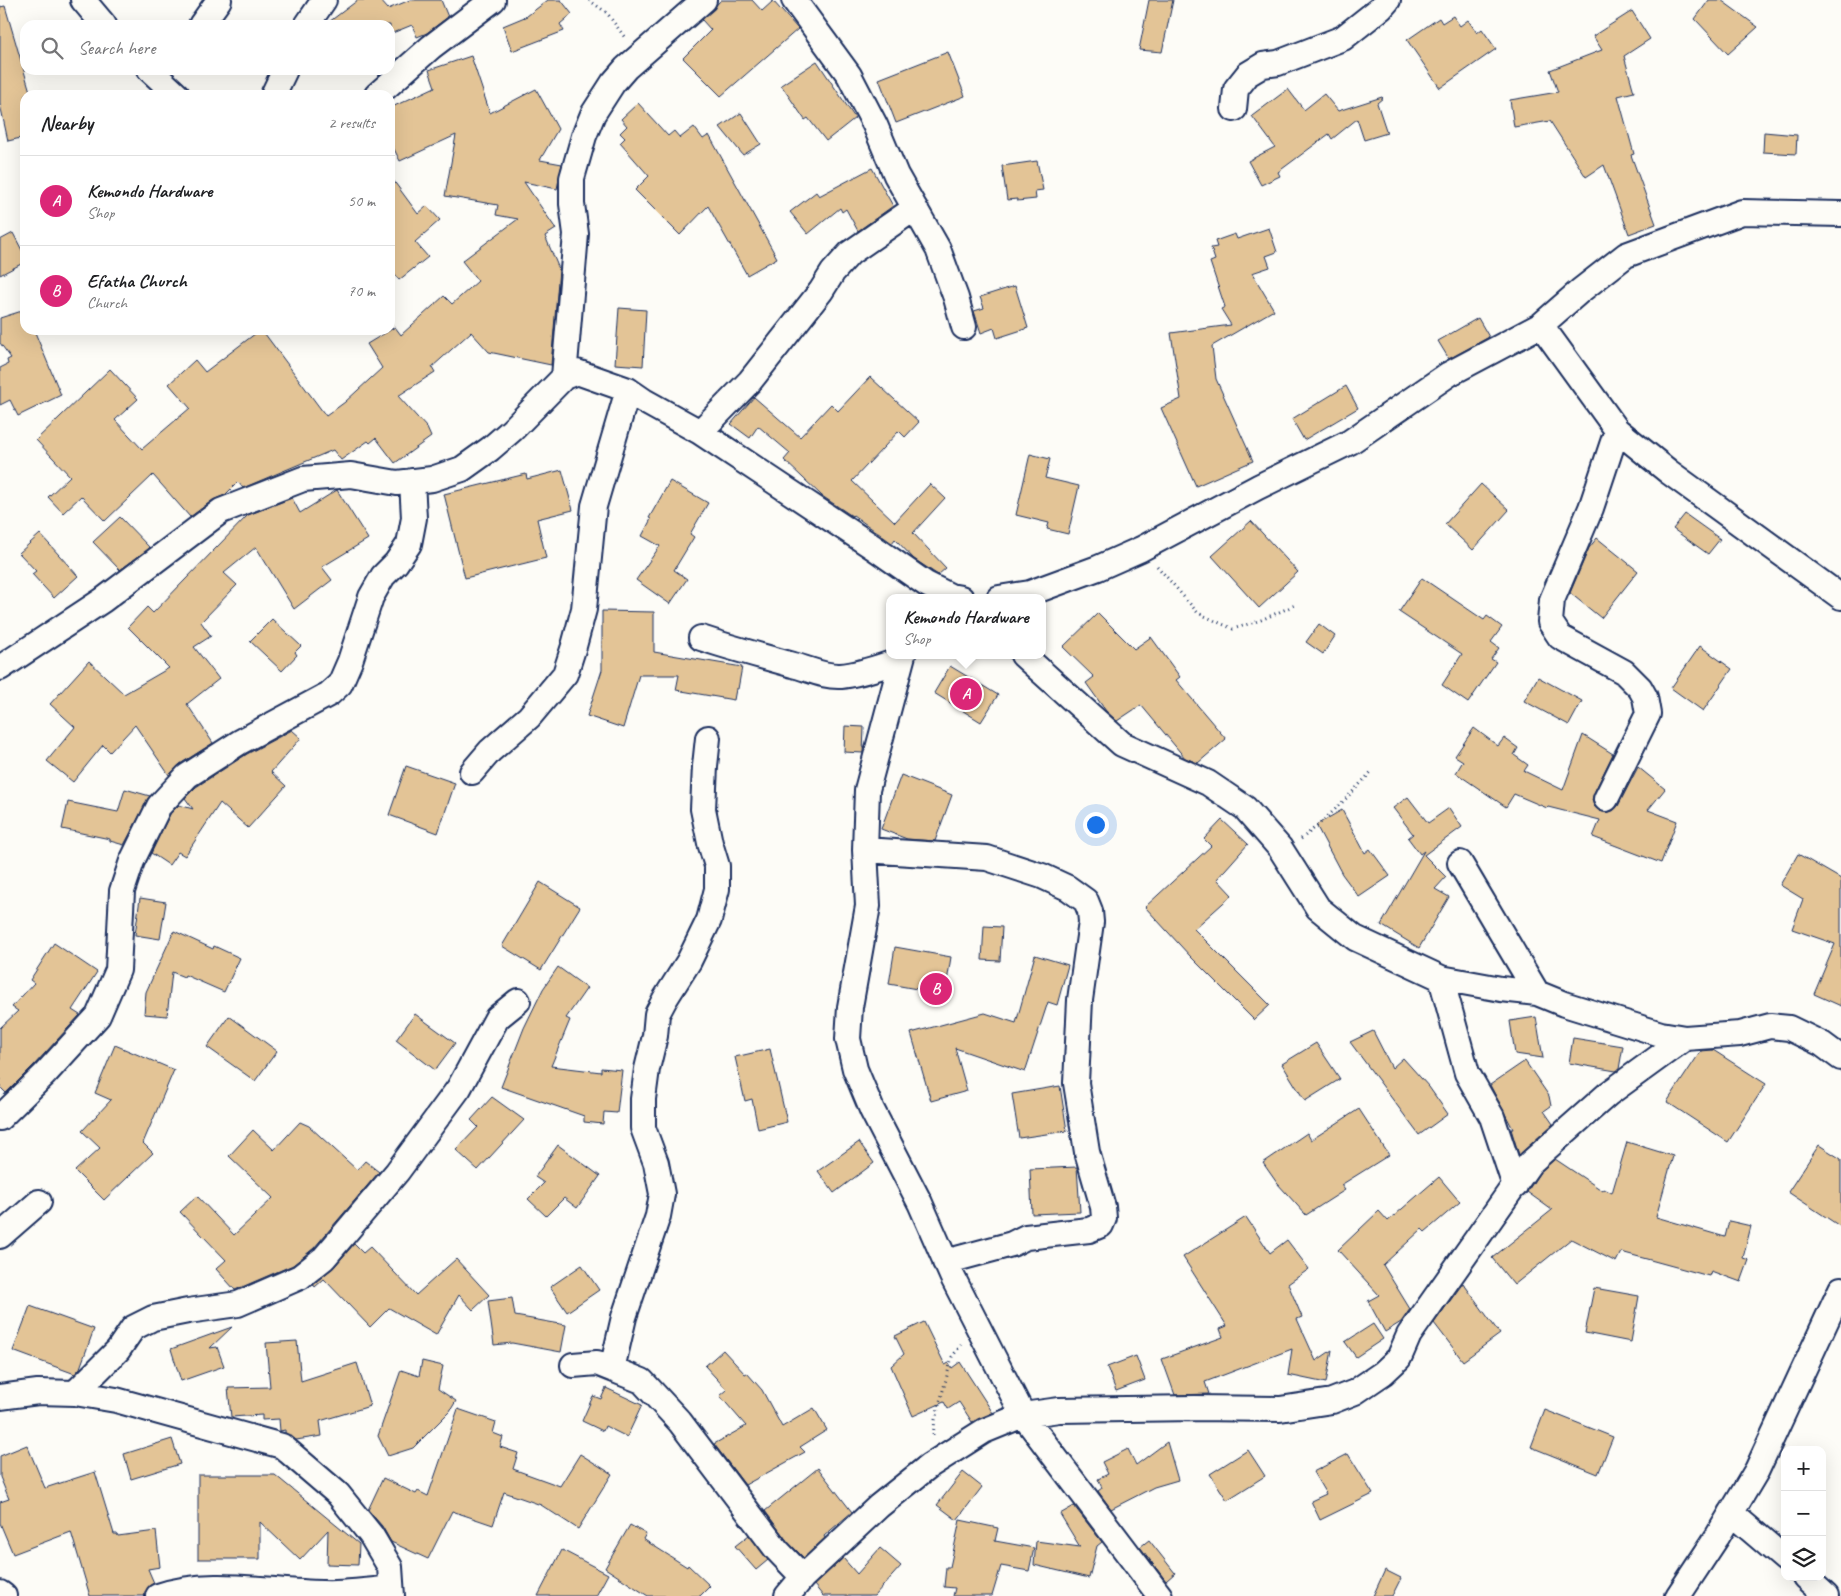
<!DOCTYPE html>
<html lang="en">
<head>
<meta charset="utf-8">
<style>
  body { margin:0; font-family:Caveat,sans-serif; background:#f2f2f2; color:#202124 }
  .controls { position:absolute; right:15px; bottom:15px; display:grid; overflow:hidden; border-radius:10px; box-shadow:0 5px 20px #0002 }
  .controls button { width:45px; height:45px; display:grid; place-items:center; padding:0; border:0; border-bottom:1px solid #e0e0e0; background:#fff; color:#202124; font:25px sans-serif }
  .you { position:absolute; left:1095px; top:824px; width:18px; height:18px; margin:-12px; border:4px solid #fff; border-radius:50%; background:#1a73e8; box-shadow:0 0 0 8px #1a73e833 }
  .badge { display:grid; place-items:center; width:32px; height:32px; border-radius:50%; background:#db2777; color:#fff; font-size:16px; font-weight:700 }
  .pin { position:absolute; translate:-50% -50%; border:2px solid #fff; box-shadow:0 1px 5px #0006 }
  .popup { position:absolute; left:886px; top:594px; width:160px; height:65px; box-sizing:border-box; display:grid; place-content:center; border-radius:10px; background:#fff; filter:drop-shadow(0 1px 4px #0005); font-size:16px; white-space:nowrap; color:#757577 }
  .popup b { font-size:19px; color:#202124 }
  .popup::after { content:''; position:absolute; left:50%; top:100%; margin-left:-10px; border:10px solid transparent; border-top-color:#fff }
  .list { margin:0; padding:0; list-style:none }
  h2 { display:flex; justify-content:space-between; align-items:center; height:65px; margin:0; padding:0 20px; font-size:21px }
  h2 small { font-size:16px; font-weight:400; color:#757577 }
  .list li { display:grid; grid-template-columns:32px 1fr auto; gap:15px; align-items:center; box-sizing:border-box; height:90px; padding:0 20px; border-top:1px solid #e0e0e0 }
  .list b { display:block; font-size:19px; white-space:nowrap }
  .list p { margin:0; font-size:16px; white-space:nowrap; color:#757577 }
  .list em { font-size:16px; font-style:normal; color:#757577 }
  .icon { flex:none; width:28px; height:28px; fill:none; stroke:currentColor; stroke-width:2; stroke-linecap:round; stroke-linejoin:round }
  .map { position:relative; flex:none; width:1841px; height:1596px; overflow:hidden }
  .search { position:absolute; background:#fff; box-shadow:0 5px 20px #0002; left:20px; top:20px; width:375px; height:55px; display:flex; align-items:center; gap:12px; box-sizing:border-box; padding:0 18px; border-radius:15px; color:#757577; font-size:19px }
  .panel { position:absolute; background:#fff; box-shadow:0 5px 20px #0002; left:20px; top:90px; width:375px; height:245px; border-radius:15px }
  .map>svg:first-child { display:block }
  .building { fill:#e3c496; stroke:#1b2f5e }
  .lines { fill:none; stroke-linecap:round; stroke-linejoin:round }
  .minor-casing { stroke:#1b2f5e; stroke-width:28 }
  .path { stroke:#1b2f5e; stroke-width:3; stroke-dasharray:1 4; stroke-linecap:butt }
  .minor { stroke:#fdfcf7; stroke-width:24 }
</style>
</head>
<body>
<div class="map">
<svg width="1841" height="1596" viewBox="0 0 1841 1596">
  <rect width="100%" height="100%" fill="#fdfcf7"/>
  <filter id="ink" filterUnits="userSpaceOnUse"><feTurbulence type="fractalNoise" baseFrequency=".02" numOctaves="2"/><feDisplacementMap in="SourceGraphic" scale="10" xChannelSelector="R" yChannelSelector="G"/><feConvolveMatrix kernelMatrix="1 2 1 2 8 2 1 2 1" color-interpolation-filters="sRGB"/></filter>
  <g filter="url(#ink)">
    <!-- building -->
    <path class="building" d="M358 0H380L388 9 410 0H441L448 17 427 33 417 37 412 25 390 34V25H325Z
      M548 0H561L572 14 560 24 564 31 512 51 503 26 527 16Z
      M721 0H752L762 11 773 1 798 29 721 96 683 58 711 30 702 20Z
      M1149 0H1173L1162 52 1139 50Z
      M1709 0H1721L1758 27 1728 54 1695 19Z
      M5 6 31 95H25V137L8 141 0 104V7Z
      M1632 11 1650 39 1624 56 1634 92 1618 96 1634 154 1631 155 1656 224 1629 234 1604 165 1586 177 1550 121 1514 127 1510 100 1558 92 1550 70 1602 50 1593 36Z
      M1453 16 1460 26 1468 20 1477 33 1482 29 1496 49 1440 88 1407 40 1439 18 1442 23Z
      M948 52 965 96 896 123 879 79Z
      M471 56 490 113 536 89 558 129 540 160 562 164 557 189 524 182 556 229 545 236 559 269 551 365 489 352 471 332 432 367 435 372 398 396 427 428 431 437 395 463 376 438 370 443 368 441 341 460 333 450 243 488 238 482 225 495 213 500 190 517 153 475 105 521 81 496 63 513 48 497 70 476 36 440 110 369 138 399 115 420 142 449 190 408 169 384 195 360 205 372 260 330H262L326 416 345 402 382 368 367 344 395 327 401 335 444 296 452 304 478 281 462 261 518 219 496 215 498 205 445 196 456 135 400 161 390 141V108L435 87 429 70Z
      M817 61 855 118 826 141 808 118 805 120 781 85Z
      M1288 89 1304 110 1324 94 1338 111 1382 97 1383 98 1377 103 1387 133 1364 140 1357 119 1332 139 1329 134 1278 172 1280 176 1261 185 1248 161 1275 147 1252 116Z
      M638 103 668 136 674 131 680 138 694 127 703 139 709 135 777 258 747 275 708 206 680 235 635 190 649 176 620 143 625 138 620 133 627 126 621 119Z
      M741 113 761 144 743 155 720 127Z
      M1764 132 1797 135 1796 154 1763 152Z
      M1037 161 1043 190 1035 191 1036 199 1017 201V199L1007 200 1002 166Z
      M872 168 893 206 858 231 846 209 842 212 840 208 808 234 790 212 816 192 819 196Z
      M390 176 418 214 427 206 440 220 415 242 428 257 399 280 390 269Z
      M1269 228 1277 252 1266 256 1270 267 1252 273 1274 310 1212 346 1216 379 1253 461 1196 486 1161 408 1181 399 1171 333 1231 325 1221 309 1225 307 1210 262 1215 260 1211 248 1217 247 1215 241 1235 234 1237 239Z
      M13 233 25 256V262L0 275V240Z
      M1015 286 1028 328 997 338 994 328 981 333 974 311 984 308 980 297Z
      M619 308 646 310 643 366 615 364Z
      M25 310V330H34L61 395 18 416 10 400 0 405V368L8 364 7 360 11 358 0 343V318Z
      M1478 318 1489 337 1449 359 1438 341Z
      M870 377 919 422 905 437 899 431 852 481 895 522 930 484 945 498 913 533 946 568 938 575 914 559 895 539 892 543 853 515 852 516 822 496 784 460 790 453 758 426 750 438 731 424 754 397 800 437 831 404 838 411Z
      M1346 386 1358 408 1304 440 1292 419Z
      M1030 454 1050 459 1045 478 1079 486 1068 534 1047 529 1049 523 1016 515Z
      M562 470 573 510 537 519 546 558 465 578 444 494 526 474 527 479Z
      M670 481 708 503 690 534 694 537 674 570 687 579 670 604 636 580 660 546 642 536 651 519 649 518Z
      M1481 484 1509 510 1473 550 1445 524Z
      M337 490 368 539 322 567 332 580 294 609 256 547 224 573 237 585 201 622 211 636 194 647 219 679 187 704 213 743 180 764 169 775 135 725 110 752 103 745 73 782 47 761 75 727 50 704 89 661 124 694 169 668 128 627 147 607 153 613 248 515 292 498 300 513Z
      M1685 514 1720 539 1708 554 1673 529Z
      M120 517 150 548 120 570 93 542Z
      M1251 521 1298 572 1259 608 1212 556Z
      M40 534 78 576 54 598 32 574 36 571 19 553Z
      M1597 538 1638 571 1601 618 1570 593 1589 548Z
      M1422 578 1484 620 1487 616 1502 627 1491 642 1499 648 1491 659 1496 662 1468 703 1442 685 1462 654 1399 612Z
      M602 611 654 612V652L742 667 738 689H736L734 700 676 690 679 675H639L623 728 587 716 602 670Z
      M1098 613 1134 649 1151 637 1180 677 1176 680 1226 739 1198 763 1185 758 1141 705 1117 721 1106 711 1086 683 1094 677 1063 647Z
      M272 619 301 646 295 652 297 655 282 671 250 641Z
      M1319 624 1335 636 1323 654 1306 642Z
      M1700 646 1732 669 1703 711 1671 688Z
      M950 666 998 695 981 722 934 693Z
      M1538 677 1582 701 1569 725 1524 701Z
      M845 726 864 727 863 753 844 752Z
      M1474 728 1498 746 1504 738 1518 748 1514 755 1528 765 1524 771 1563 790 1583 735 1613 754 1594 793 1592 800 1594 806 1600 811 1607 813 1614 810 1618 806 1638 767 1665 789 1648 810 1677 821 1661 863 1593 837 1600 820 1548 807 1547 808 1514 794 1506 807 1456 773 1463 761 1455 756Z
      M292 730 301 738 271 772 286 786 248 828 220 803 185 856 178 852 169 865 151 853 170 814 179 805 193 809 185 798 196 787 247 754Z
      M406 766 455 783 438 833 389 815Z
      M901 775 952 795 935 841 907 839 881 829Z
      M125 789 150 796 124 845 110 841V839L62 829 68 802 118 812Z
      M1408 797 1428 823 1449 808 1462 827 1424 855 1446 877 1435 889 1449 897 1419 948 1381 925 1424 851 1420 854 1408 838 1413 834 1393 808Z
      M1342 810 1365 853 1370 849 1390 876 1359 897 1342 874 1316 825Z
      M1222 820 1248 844 1217 879 1232 895 1194 929 1270 1005 1254 1020 1190 956 1145 907 1211 846 1204 839Z
      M1798 854 1841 879V1006L1814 994 1835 944 1792 929 1803 899 1780 885Z
      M540 882 580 907 541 970 502 946Z
      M140 898 166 902 160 939 135 935Z
      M984 926 1002 927 1000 961 982 960Z
      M174 931 213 949 214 946 240 958 224 992 185 975 184 977 172 972 167 1016 144 1014 146 992Z
      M54 943 97 972 72 1010 80 1015 34 1065 6 1093 0 1087V1028L18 1011 12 1007 34 983 30 980Z
      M895 947 951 957 945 994 889 984Z
      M1035 955 1068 965 1057 1005 1048 1002 1025 1072 955 1048 967 1091 931 1101 911 1033 985 1013 1016 1023Z
      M558 967 587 988 566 1018 570 1020 551 1066 601 1072V1068L622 1070 617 1113 604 1112 603 1124 584 1122V1116L501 1087 524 1028 543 989Z
      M415 1014 455 1043 435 1070 396 1040Z
      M229 1016 277 1051 255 1081 207 1047Z
      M1536 1017 1543 1058 1515 1054 1510 1021Z
      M1373 1031 1392 1068 1403 1058 1429 1087 1448 1114 1419 1135 1350 1042Z
      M1573 1038 1623 1046 1619 1069 1616 1071 1569 1063Z
      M1316 1043 1340 1079 1305 1101 1282 1064Z
      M115 1045 174 1070 143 1143 153 1153 104 1200 75 1171 100 1148 82 1131 111 1100 95 1093Z
      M770 1049 787 1122 758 1129 752 1099 745 1101 735 1057Z
      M1713 1050 1766 1084 1728 1142 1667 1102 1701 1051Z
      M1525 1061 1549 1096 1551 1106 1544 1111 1553 1124 1519 1155 1511 1129H1513L1490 1085Z
      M1060 1086 1067 1131 1019 1138 1012 1094Z
      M492 1097 524 1120 478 1170 456 1150 478 1127 471 1120Z
      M1359 1109 1389 1155 1341 1185 1345 1190 1306 1215 1277 1183 1263 1163 1307 1133 1311 1140Z
      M300 1122 309 1126 357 1170 365 1161 379 1172 314 1248 293 1265 235 1290 216 1269 226 1260 180 1212 197 1196 234 1235 273 1198 229 1156 253 1130 274 1150Z
      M859 1142 874 1163 834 1193 818 1171Z
      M1627 1142 1673 1156 1656 1217 1725 1237 1729 1221 1751 1226 1743 1258 1749 1260 1741 1282 1711 1271 1709 1276 1621 1252 1616 1262 1571 1239 1514 1285 1492 1258 1552 1210 1527 1192 1540 1172 1555 1159 1603 1191 1604 1189 1612 1193Z
      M558 1145 600 1176 577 1208 564 1198 546 1216 528 1199 544 1183 535 1177Z
      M1819 1145 1841 1159V1227L1788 1192Z
      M1077 1167 1080 1212 1032 1214 1030 1169Z
      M1439 1177 1460 1202 1425 1232 1422 1229 1383 1265 1410 1309 1401 1322 1385 1332 1368 1301 1379 1295 1338 1250 1379 1211 1388 1221Z
      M1246 1217 1270 1253 1287 1240 1309 1269 1288 1284 1302 1317 1297 1319 1316 1361 1332 1350 1326 1383 1288 1375 1292 1349 1205 1382 1209 1394 1175 1395 1162 1359 1223 1337 1220 1329 1227 1326 1183 1257Z
      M354 1244 363 1253 370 1247 416 1295 456 1259 489 1295 473 1310 459 1295 436 1335 389 1308 370 1327 324 1279 315 1287 313 1284 334 1267Z
      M582 1265 599 1290 567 1312 550 1287Z
      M1463 1283 1500 1334 1463 1361 1434 1323Z
      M1594 1288 1639 1296 1631 1342 1585 1333Z
      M512 1298 515 1316 566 1325 561 1352 512 1343 494 1345 488 1301Z
      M30 1306 94 1329 80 1368 75 1374 13 1351Z
      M924 1322 945 1365 949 1363 952 1368 960 1362 993 1413 972 1422 959 1402 948 1409 944 1402 913 1416 891 1366 904 1354 895 1336Z
      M1373 1324 1383 1339 1356 1357 1345 1342Z
      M232 1327 210 1348 217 1347 224 1366 181 1381 171 1349Z
      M297 1341 301 1381 357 1363 370 1406 320 1421 322 1436 296 1440 285 1433V1430L280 1431 279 1419 262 1420V1415L231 1417 228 1388 270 1387 266 1343Z
      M723 1350 745 1374 747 1373 762 1390 782 1427 814 1408 827 1430 800 1447 805 1452 745 1485 714 1444 746 1426 720 1396 727 1390 705 1366Z
      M1136 1356 1145 1380 1116 1391 1107 1367Z
      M422 1361 443 1366 438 1389 456 1401 450 1411 413 1448 388 1456 378 1436 401 1370 419 1376Z
      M606 1388 642 1405 627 1437 605 1426 603 1431 582 1421 593 1396 601 1399Z
      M458 1409 496 1422 493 1433 503 1437 500 1447 518 1453 513 1469 560 1486 580 1454 612 1474 578 1529 541 1505 504 1492 493 1525 452 1511 428 1559 391 1542 382 1526 368 1510 383 1478 416 1494 418 1491 428 1496Z
      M1545 1410 1613 1437 1598 1474 1531 1447Z
      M172 1439 180 1464 131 1479 124 1454Z
      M1167 1442 1178 1480 1154 1487 1111 1509 1098 1491 1102 1488 1098 1479 1108 1474 1102 1462 1128 1449 1136 1465Z
      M27 1445 45 1488 95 1472 114 1534H117L118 1536 156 1531 160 1567 148 1569 154 1583 148 1587 145 1596H90L71 1532 13 1554 0 1523V1502L9 1499 0 1477V1456Z
      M1248 1450 1265 1476 1227 1500 1210 1474Z
      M1348 1454 1373 1494 1320 1520 1311 1501 1326 1494 1313 1472Z
      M818 1468 852 1512 824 1536 825 1538 804 1558 787 1541 765 1511Z
      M963 1472 982 1487 957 1520 937 1505Z
      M198 1475H275L359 1544 358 1565 327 1564 328 1530 300 1560 260 1522V1559H198Z
      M1074 1506 1102 1542 1097 1546 1089 1578 1034 1565 1036 1541 1080 1547 1060 1514Z
      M960 1520 998 1528 995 1541 1034 1548 1029 1571 1001 1566 992 1596H953L955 1588 944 1587 946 1567H950Z
      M630 1525 646 1534 643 1539 687 1567 688 1565 710 1586 700 1596H648L605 1568Z
      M749 1535 768 1560 756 1570 735 1546Z
      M1149 1540 1175 1573 1166 1581 1140 1547Z
      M880 1548 901 1566 874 1596H823L814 1585 843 1558 857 1574Z
      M562 1550 608 1574 596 1596H538Z
      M1385 1570 1401 1578 1392 1596H1373Z"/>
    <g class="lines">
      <defs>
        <path id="minor" d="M83 0 104 25
          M794 0 849 75 875 125 896 175 938 249 956 298 964 327
          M201 25 219 0
          M307 25 324 0
          M150 70 177 95
          M273 95 285 70
          M377 95 431 47 493 0
          M1234 109 1236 89 1248 74 1263 65 1278 63 1343 38 1381 8 1388 0
          M1541 325 1617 430 1669 472 1841 597
          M564 377 576 234 572 204V178L584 136 593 114 613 83 626 68 704 0
          M700 432 750 381 821 291 833 272 850 253 915 208
          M999 598 1030 593 1098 568 1141 549 1258 487 1350 442 1449 374 1541 325 1580 291 1626 255 1742 212 1841 214
          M701 638C731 648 762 656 793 665 809 669 824 677 841 676 862 674 882 666 901 660
          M903 655 867 790 865 850 868 906 850 1007 848 1039 855 1069 872 1110 920 1203 952 1276 1023 1415 1160 1596
          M1023 655 1122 744 1208 783 1245 808 1280 848 1318 908 1355 938 1441 978 1501 989 1537 993 1564 1004 1661 1034 1685 1038 1740 1034 1770 1026 1789 1028 1822 1044 1841 1058
          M0 668 103 600 221 511 303 479 351 475 397 483 432 479 462 469 490 449 512 430 564 377 577 372 628 390 644 401 700 432 873 547 926 584 950 596 961 598
          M472 772 490 751 529 717 565 674 574 646 584 609 594 506 628 390
          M1606 799 1648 714 1645 697 1640 688 1624 672 1560 637 1550 622 1552 600 1591 508 1617 430
          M865 850 987 858 1042 876 1068 888 1086 901 1090 911 1091 922 1080 1000 1076 1083 1087 1152 1103 1207 1104 1218 1101 1225 1089 1230 1026 1237 1012 1244 945 1262
          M1460 863 1537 993
          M1441 978 1467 1073 1492 1117 1515 1186
          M0 1118 44 1075 98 1016 118 970 122 891 132 861 159 806 187 776 240 742 329 694 340 684 350 661 371 597 383 576 396 563 409 544 414 518 412 481
          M0 1236 39 1202
          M573 1365 597 1363 642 1381 680 1422 777 1550 803 1577
          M612 1369 624 1317 658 1216 662 1194 656 1163 643 1128V1099L647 1069 655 1036 657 1014 665 999 689 961 709 920 717 889V866L710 843 703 809 705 766 708 738
          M75 1393 118 1350 133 1328 153 1318 188 1311 238 1304 300 1277 324 1258 397 1172 459 1088 497 1018 518 1001
          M0 1397 38 1392 75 1393 116 1400 282 1446 338 1494 371 1535 390 1567 392 1596
          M1731 1513 1785 1559
          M1805 1577 1826 1596
          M0 1593 4 1596
          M158 1596C210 1578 268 1592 322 1593 345 1594 368 1591 391 1588
          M787 1596 803 1577 879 1506 929 1466 984 1431 1023 1415 1059 1410 1195 1408 1280 1409 1332 1401 1355 1392 1383 1373 1399 1358 1409 1335 1530 1163 1608 1094 1685 1038
          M1678 1596 1717 1537 1757 1470 1841 1289"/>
      </defs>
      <!-- minor casing -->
      <use href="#minor" class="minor-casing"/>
      <!-- path -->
      <path class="path" d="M589 0 607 13 626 39
        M1157 566 1198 613 1233 629 1261 620 1295 605
        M1301 839C1327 819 1350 795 1372 771
        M933 1435 935 1420 952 1357 961 1345"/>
      <!-- minor -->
      <use href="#minor" class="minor"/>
    </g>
  </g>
</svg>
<div class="controls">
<button>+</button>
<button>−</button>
<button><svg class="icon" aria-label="layers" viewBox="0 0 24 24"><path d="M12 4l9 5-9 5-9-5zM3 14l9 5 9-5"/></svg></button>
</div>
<div class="you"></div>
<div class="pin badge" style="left:966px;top:694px">A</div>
<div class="popup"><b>Kemondo Hardware</b>Shop</div>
<div class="pin badge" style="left:936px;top:989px">B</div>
<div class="search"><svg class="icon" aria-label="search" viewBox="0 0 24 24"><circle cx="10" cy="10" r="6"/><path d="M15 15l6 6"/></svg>Search here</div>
<section class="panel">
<h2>Nearby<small>2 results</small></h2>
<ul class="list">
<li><span class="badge">A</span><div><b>Kemondo Hardware</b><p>Shop</p></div><em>50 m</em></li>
<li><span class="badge">B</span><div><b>Efatha Church</b><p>Church</p></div><em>70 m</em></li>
</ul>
</section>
</div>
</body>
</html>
